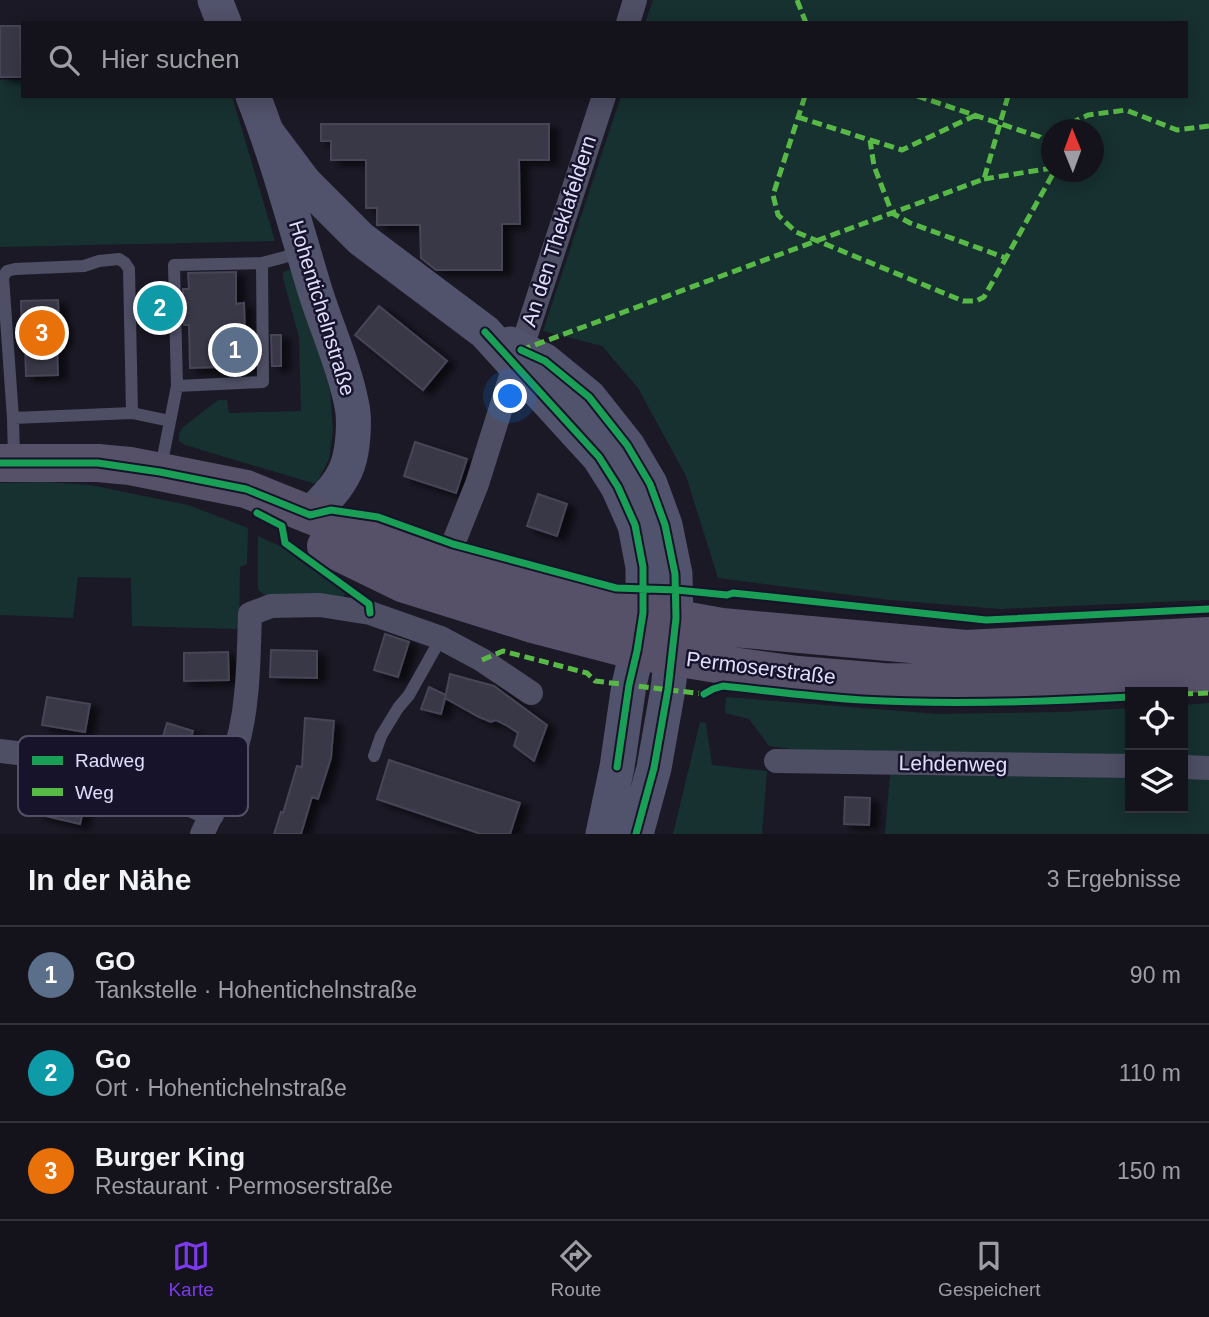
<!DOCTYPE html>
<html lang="de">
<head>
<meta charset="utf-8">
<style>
  body { margin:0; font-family:Arial,sans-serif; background:#212029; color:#f1f3f6 }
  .controls { position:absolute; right:21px; bottom:21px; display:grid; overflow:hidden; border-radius:0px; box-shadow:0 4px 18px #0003 }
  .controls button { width:63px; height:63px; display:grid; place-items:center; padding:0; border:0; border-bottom:2px solid #33323b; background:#14131c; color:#f1f3f6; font:35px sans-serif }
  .compass { position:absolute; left:1041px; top:119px; width:63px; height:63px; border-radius:50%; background:#14131c; box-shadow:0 4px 18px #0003; rotate:359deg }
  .you { position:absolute; left:511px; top:397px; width:24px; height:24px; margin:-18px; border:5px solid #fff; border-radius:50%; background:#1a73e8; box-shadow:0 0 0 10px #1a73e833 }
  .badge { display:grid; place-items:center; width:46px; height:46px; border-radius:50%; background:#7c3aed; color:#fff; font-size:23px; font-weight:700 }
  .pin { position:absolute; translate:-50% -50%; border:4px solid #fff; box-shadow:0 2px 7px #0006 }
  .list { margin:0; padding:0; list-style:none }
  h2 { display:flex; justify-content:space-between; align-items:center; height:91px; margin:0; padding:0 28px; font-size:30px }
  h2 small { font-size:23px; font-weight:400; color:#9d9ea3 }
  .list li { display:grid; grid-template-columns:46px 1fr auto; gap:21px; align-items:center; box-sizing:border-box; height:98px; padding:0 28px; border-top:2px solid #33323b }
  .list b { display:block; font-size:26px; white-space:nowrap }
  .list p { margin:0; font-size:23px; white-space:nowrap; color:#9d9ea3 }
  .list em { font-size:23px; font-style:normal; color:#9d9ea3 }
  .icon { flex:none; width:38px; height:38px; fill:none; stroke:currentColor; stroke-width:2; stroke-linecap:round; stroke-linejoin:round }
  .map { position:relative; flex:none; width:1209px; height:834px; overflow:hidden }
  .search { position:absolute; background:#14131c; box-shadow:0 4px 18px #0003; left:21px; right:21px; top:21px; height:77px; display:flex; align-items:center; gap:18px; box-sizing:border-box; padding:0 24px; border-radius:0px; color:#9d9ea3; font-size:26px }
  .sheet { height:385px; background:#14131c }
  nav { display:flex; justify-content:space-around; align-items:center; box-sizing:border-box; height:98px; border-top:2px solid #33323b; background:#14131c; font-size:19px; color:#9d9ea3 }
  nav a { display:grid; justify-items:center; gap:4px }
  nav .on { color:#7c3aed }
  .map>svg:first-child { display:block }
  .green { fill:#173130; fill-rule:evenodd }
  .building { fill:#393846; stroke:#474457; stroke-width:2; filter:url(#shadow) }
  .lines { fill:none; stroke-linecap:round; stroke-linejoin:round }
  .service { stroke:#4e4f65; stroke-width:12 }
  .minor { stroke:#4e4f65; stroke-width:24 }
  .secondary { stroke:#51526b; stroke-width:35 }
  .primary { stroke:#565069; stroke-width:38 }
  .quiet { stroke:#58b947; stroke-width:5; stroke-dasharray:10 5; stroke-linecap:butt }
  .cycleway-casing { stroke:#16132b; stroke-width:11 }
  .cycleway { stroke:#1a9f57; stroke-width:7 }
  .labels { text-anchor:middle; stroke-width:5; stroke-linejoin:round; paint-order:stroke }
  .street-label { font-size:21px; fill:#e0defd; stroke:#16132b }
  .key { fill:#16132b; stroke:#53506a; stroke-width:2 }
  .key-label { font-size:19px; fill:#e0defd }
</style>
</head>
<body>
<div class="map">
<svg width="1209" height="834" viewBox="0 0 1209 834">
  <defs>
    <filter id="shadow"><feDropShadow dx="8" dy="4.5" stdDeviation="3.5" flood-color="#0009"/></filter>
  </defs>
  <rect width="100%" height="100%" fill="#1a1925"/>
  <!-- green -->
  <path class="green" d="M653 0H1209V600L1000 609 890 600 718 578 686 476 638 388 602 346 543 331 621 96H1186V23H645ZM1052 130H1094V172H1052Z
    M23 79V96H232L275 241 0 247V80Z
    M288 270 296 272 330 391 333 430 329 459 316 484 185 445 179 441V434L182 428 218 400H227L229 413 301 411 299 337 283 278V272Z
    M46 482 90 485 188 505 248 528 247 564 240 567 239 628 235 629 132 626 131 578 78 577 73 618 0 615V483Z
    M258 536 292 552 346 592 341 602 270 599 258 590Z
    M726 697 938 714 1064 712 1130 708V758L819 753 769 746 749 719 725 713Z
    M1209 703V758H1183V705Z
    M700 722 706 723 712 765 767 771 762 834H673Z
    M890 775 1130 778V808H1183V779H1209V834H885Z"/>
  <!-- building -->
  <path class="building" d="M0 26H20L21 77H0Z
    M321 124H549V160H519L520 224H502V270H436L421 258 420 225H377V208H366V160H331V141H321Z
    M236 272V304L244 303 245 335H254V366L190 368 189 325H184L183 289H189L188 273Z
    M166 290 167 326H151L149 291Z
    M58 300 59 323H63V342H57L58 375 26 376 25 343H22L21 301Z
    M379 306 447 361 423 390 355 335Z
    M271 335H281V366H272Z
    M415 442 467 459 456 493 404 476Z
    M538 494 567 504 557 536 527 526Z
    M385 634 409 642 398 677 374 670Z
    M271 650 317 651V678L270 677Z
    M228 652 229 680 184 681V653Z
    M450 674 494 686 547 725 534 761 514 746 518 733 506 725 496 720 491 722 479 717 445 698Z
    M429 687 446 695 441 714 421 709Z
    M47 697 90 704 85 732 42 725Z
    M305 718 334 721 331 758 318 799 312 797 301 834H274L281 812 283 813 297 766 302 767Z
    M167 723 193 731 181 772 155 764Z
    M389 760 520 803 510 834H481L377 799Z
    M42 788 86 798 80 824 37 814Z
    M845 797 870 798 869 825 844 824Z"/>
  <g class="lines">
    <!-- service -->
    <path class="service" d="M177 386 263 382 262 263
      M13 418 132 413 170 421
      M14 459 13 418 3 277 7 271 15 269 84 266 99 261 119 259 125 263 129 269 132 413
      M161 467 177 386 174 265 262 263 300 253
      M374 756 381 736 398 708 409 695 441 638"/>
    <!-- minor -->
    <path class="minor" d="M628 23 635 0
      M445 564 477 484 515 363 521 350 604 96
      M0 751C75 758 145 782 212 815
      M776 761 1130 766
      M1183 767 1209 768
      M202 834C224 790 242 744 246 695 249 668 249 641 250 614L271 606 320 605 370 613 441 638 482 660 531 693"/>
    <!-- secondary -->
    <path class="secondary" d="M215 0 224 23
      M253 96C277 157 294 221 313 284 325 325 344 364 352 406 355 421 353 449 348 464 341 485 325 499 310 515
      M268 134 304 182 361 239 485 332 599 457 618 487 635 525 643 567V613L637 651 629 685 617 767 603 834
      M510 344 545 361 589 397 627 445 650 484 665 525 675 574 676 618 668 689 654 768 636 834"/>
    <!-- primary -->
    <path class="primary" d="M0 463H98L130 466 246 489 368 538 445 564 601 608 643 613 722 627 966 649 1209 636
      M326 546 402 583 533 624 637 651 717 664 798 675 883 682 961 683 1209 673"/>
    <!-- quiet -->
    <path class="quiet" d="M797 0 806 23
      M805 96 773 195 778 215 796 232 963 301H976L984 297 1006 258
      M917 96 1040 137 1052 150
      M798 117 870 140 874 166 892 213 910 223 1006 258 1054 172
      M1057 130 1088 115 1126 110 1177 130 1209 126
      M870 140 902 150 976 115
      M984 179 1052 168
      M521 350 984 179 1008 96
      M482 660 503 651 587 673 595 681 704 694 710 690
      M1183 694 1209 693"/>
    <defs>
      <path id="cycleway" d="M485 332 599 457 618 487 635 525 643 567V613L637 651 629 685 617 767
        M521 350 545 361 589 397 627 445 650 484 665 525 675 574 676 618 668 689 654 768 636 834
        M0 463H98L160 472 246 489 310 515 331 510 378 517 453 544 616 588 677 590 727 595 733 593 986 620 1209 609
        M257 513 282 526 285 543 369 604 370 613
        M704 694 713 689 723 686C769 691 815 697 862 700 951 705 1041 702 1130 697"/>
    </defs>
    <!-- cycleway casing -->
    <use href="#cycleway" class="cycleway-casing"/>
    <!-- cycleway -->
    <use href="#cycleway" class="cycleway"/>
  </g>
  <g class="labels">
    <!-- street labels -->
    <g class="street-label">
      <text transform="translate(559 231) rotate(-72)" y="7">An den Theklafeldern</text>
      <text transform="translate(322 308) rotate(73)" y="7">Hohentichelnstraße</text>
      <text transform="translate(761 668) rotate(7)" y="7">Permoserstraße</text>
      <text transform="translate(953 764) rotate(1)" y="7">Lehdenweg</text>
    </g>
  </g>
  <!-- legend -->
  <rect x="18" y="736" width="230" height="80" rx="10" class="key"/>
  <rect x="32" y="756" width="31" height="9" fill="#1a9f57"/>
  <rect x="32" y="788" width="31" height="8" fill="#58b947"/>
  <g class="key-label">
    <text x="75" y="767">Radweg</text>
    <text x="75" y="799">Weg</text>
  </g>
</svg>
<div class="controls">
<button><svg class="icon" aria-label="locate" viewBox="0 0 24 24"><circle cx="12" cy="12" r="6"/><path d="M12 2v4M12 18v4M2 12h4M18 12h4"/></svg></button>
<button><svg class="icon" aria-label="layers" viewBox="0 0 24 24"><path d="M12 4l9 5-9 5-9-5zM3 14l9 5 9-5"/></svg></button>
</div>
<svg class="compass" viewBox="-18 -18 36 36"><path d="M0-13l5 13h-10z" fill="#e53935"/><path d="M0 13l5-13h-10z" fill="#9d9ea3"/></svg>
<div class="you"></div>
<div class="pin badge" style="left:235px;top:350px;background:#5c6f8a">1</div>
<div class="pin badge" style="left:160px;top:308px;background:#0f9aa8">2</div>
<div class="pin badge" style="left:42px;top:333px;background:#e8710a">3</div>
<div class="search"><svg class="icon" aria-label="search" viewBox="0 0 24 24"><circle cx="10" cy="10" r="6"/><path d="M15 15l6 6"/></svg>Hier suchen</div>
</div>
<section class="sheet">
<h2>In der Nähe<small>3 Ergebnisse</small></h2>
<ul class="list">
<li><span class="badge" style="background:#5c6f8a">1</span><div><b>GO</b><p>Tankstelle · Hohentichelnstraße</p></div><em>90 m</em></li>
<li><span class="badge" style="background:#0f9aa8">2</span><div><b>Go</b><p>Ort · Hohentichelnstraße</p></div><em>110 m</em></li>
<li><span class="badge" style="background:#e8710a">3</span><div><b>Burger King</b><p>Restaurant · Permoserstraße</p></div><em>150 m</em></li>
</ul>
</section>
<nav>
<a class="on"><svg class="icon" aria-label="map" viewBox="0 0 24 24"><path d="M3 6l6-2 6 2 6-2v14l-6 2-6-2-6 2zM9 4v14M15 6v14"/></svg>Karte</a>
<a><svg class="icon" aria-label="directions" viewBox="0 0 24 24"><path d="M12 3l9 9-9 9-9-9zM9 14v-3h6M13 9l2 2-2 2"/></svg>Route</a>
<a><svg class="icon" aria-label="saved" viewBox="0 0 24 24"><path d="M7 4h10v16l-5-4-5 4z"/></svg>Gespeichert</a>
</nav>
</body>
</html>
